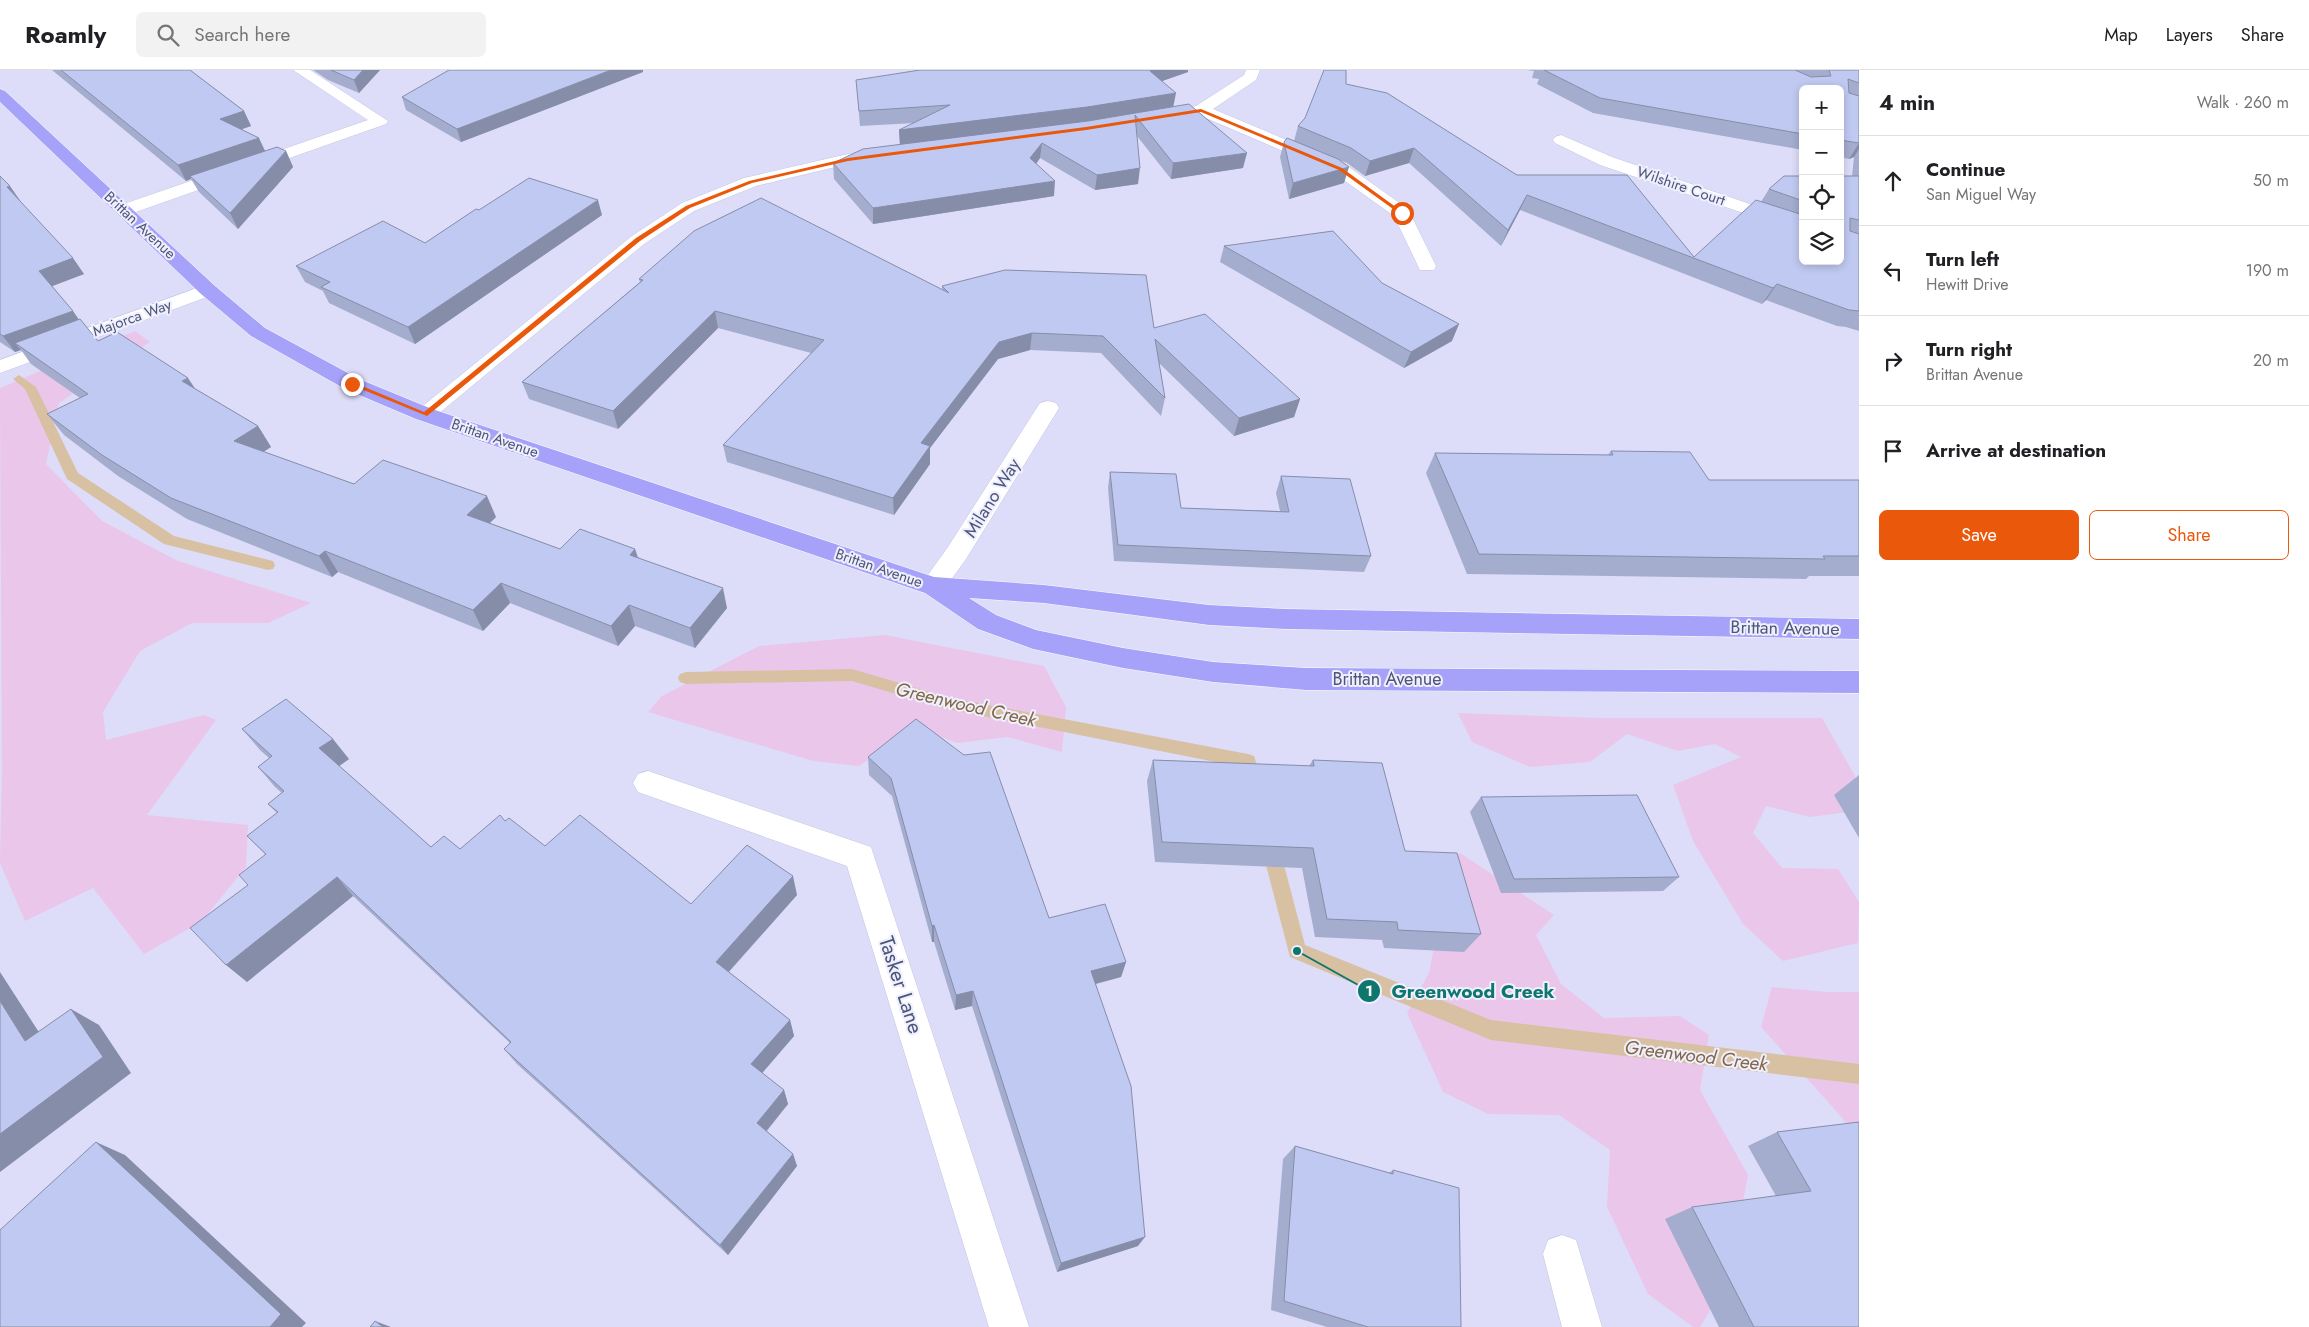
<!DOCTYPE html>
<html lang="en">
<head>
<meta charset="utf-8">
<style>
  body { margin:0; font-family:Jost,sans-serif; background:#f2f2f2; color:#202124 }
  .controls { position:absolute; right:15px; top:15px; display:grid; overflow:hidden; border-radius:8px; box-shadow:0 2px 8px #0003 }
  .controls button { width:45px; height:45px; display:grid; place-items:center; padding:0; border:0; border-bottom:1px solid #e0e0e0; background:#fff; color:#202124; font:25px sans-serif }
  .stop { position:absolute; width:15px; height:15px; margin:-11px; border:4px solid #ea580c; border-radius:50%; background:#fff }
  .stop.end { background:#ea580c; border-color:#fff; box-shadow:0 1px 5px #0008 }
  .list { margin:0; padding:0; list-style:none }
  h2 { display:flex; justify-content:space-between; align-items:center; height:65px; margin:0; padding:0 20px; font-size:21px }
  h2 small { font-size:16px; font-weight:400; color:#757577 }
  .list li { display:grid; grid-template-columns:32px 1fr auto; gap:15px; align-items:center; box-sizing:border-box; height:90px; padding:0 20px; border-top:1px solid #e0e0e0 }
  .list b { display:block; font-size:19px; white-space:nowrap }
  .list p { margin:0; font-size:16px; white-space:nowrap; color:#757577 }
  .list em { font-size:16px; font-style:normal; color:#757577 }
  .actions { display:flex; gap:10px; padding:15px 20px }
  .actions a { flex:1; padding:11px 0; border:1px solid #ea580c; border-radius:8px; text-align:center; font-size:18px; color:#ea580c }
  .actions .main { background:#ea580c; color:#fff }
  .icon { flex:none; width:28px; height:28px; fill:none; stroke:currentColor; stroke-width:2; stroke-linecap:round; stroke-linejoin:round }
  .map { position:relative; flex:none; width:1859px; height:1257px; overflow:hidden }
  header { display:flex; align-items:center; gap:30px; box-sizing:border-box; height:70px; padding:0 25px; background:#fff; border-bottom:1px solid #e0e0e0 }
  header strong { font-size:24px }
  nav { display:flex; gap:28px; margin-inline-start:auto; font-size:18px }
  .search { width:350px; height:45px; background:#f2f2f2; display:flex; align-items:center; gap:12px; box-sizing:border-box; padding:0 18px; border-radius:8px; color:#757577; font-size:19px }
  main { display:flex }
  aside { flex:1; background:#fff }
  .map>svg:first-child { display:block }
  .residential { fill:#ddddf9; fill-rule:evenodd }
  .green { fill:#eac6ea }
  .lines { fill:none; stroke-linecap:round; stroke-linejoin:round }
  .stream { fill:#d8c1a3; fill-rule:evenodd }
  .minor-casing { stroke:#c3c6e1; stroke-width:1 }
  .major-casing { stroke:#fff; stroke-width:1 }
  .minor { fill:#fff; fill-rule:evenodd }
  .major { fill:#a6a2f9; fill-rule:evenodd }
  .wall { fill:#a5adcf }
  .shaded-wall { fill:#868da9 }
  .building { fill:#c0c9f1; stroke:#868da9 }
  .route { fill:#ea580c }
  .labels { text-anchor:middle; stroke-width:4; stroke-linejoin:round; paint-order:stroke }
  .far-street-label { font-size:15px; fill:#4c5676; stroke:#efefff }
  .street-label { font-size:18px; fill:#4c5676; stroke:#efefff }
  .water-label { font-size:19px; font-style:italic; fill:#836743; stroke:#efefff }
  .near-street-label { font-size:21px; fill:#4c5676; stroke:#efefff }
  .leader { fill:none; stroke:#0f766e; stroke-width:2 }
  .callout-dot { fill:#0f766e; stroke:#efefff; stroke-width:2 }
  .mark-label { font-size:15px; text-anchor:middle; font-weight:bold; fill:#fff }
  .callout-label { font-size:19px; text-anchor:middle; font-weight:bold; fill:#0f766e; stroke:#efefff; stroke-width:4; stroke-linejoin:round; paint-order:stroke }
</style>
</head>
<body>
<header>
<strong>Roamly</strong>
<div class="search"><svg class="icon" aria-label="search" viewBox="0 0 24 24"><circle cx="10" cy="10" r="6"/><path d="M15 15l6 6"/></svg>Search here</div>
<nav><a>Map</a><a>Layers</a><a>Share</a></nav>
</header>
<main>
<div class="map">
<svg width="1859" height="1257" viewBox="0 0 1859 1257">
  <rect width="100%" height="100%" fill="#e9e8fc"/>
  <!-- residential -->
  <path class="residential" d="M0 0H1859V1257H0ZM1803 19H1840V191H1803Z"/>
  <!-- green -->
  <path class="green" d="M135 261 150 272 59 333 46 394 102 451 178 491 311 533 268 553H192L140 581 103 642 106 670 204 645 216 650 147 745 248 755 246 797 201 852 144 884 93 818 25 851 0 793 2 700 0 318Z
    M885 565 1044 596 1066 637 1062 682 1008 667 957 673 915 657 859 696 813 691 648 642 662 626 759 576Z
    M1458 643 1600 648H1822L1855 706V741L1810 747 1766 736 1753 763 1782 798 1838 799 1859 832 1858 873 1783 891 1743 854 1693 771 1673 715 1741 687 1715 674 1678 681 1627 664 1590 692 1530 697 1472 672Z
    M1460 783 1554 845 1536 865 1561 914 1604 948 1680 946 1709 965 1700 1020 1748 1105 1728 1211 1700 1257H1693L1648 1224 1607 1137 1610 1080 1559 1045 1488 1044 1443 1022 1407 943 1429 903 1450 792Z
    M1772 917 1827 922H1859V1076L1843 1049 1761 957Z"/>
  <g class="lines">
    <!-- stream -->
    <path class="stream" d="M19 305 36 317 78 403 174 466 273 491 275 495 273 499 268 500 164 474 67 409 25 319 13 309Z
      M852 599 947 627 1248 684 1254 686 1263 714 1260 719 1254 721 1248 719 1241 697 947 639 852 611 686 614 680 612 678 608 680 604 686 602Z
      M1270 768 1276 770 1279 776 1305 875 1491 950 1859 994V1014L1491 970 1290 887 1261 776 1264 770Z"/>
    <defs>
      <path id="minor" d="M293 0H310L388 51 386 54 130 144H118L115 140 118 136 368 50Z
        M1246 0H1260L1256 10 1213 39 1346 95 1408 139 1436 196 1434 200H1420L1394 146 1334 103 1199 45 1160 52 1152 47 1160 42 1196 36 1244 5Z
        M1561 65 1612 87 1803 152V163L1600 95 1555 73 1553 70 1555 67Z
        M872 81 878 82 880 86 878 90 848 94 756 116 694 141 644 174 432 349 424 351 416 349 413 344 632 166 682 133 744 108 848 84Z
        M208 214 215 216 218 220 215 224 0 303V290Z
        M1048 331 1056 333 1059 338 966 489 942 522 933 525 924 522 920 516 948 477 1040 333Z
        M648 701 871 777 1029 1257H989L847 796 638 722 633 713 638 704Z
        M1562 1165 1576 1170 1602 1257H1562L1543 1184 1548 1170Z"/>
      <path id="major" d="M0 19 5 21 215 216 265 258 359 309 432 339 934 507 1044 515 1209 535 1286 539 1859 549V569L1286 559 1209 555 1044 533 969 528 996 545 1036 560 1123 578 1213 592 1306 598 1859 601V623L1306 620 1213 612 1123 598 1033 579 978 559 925 523 416 349 345 319 251 266 201 224 0 32Z"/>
    </defs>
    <!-- minor casing -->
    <use href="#minor" class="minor-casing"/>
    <!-- major casing -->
    <use href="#major" class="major-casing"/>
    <!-- minor -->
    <use href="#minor" class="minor"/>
    <!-- major -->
    <use href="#major" class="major"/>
  </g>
  <!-- wall -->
  <path class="wall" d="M52 0H190L244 41 251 56 242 59 265 81H286L293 97 238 159 199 122 191 109 186 111Z
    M313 0H380L359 23 328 10Z
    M1526 0H1859V261L1846 257 1837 256 1766 230 1762 234 1520 140 1501 176 1409 93 1365 106 1347 93 1339 90 1344 113 1289 129 1280 87 1284 72 1294 71 1298 56 1346 14 1517 105 1694 187 1761 132 1769 119 1803 106V191L1852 106 1854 87 1849 89 1840 87V19H1803V80L1593 43 1537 14 1539 9 1532 8 1534 1Z
    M643 2 461 72 406 40 402 27Z
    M1188 2 1162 11 1174 37 1243 98 1171 109 1137 66 1138 114 1095 120 1040 88 1036 94 1054 126 873 154 834 109 833 93 900 74 899 60 915 53 860 56 856 10Z
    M0 106 20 132 84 204 52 216 79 250 98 271 195 319 258 356 271 377 263 382 354 414 496 447 490 453 560 479H635L638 487 727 538 695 578 635 556 618 576 510 533 483 561 338 502 332 507 187 449 118 406 64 365 47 344 80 328 31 294 21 280 15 282 0 272Z
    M479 140 602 145 415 274 329 233 323 221 305 212 296 196 425 173Z
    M1224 176 1382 213 1452 271 1404 298 1220 192Z
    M639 209 942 220V216L1154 258 1300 329 1294 347 1234 366 1159 293 1165 328 1161 346 1101 283 1030 280 998 289 930 378V394L894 445 727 392 723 375 811 283 718 258 618 359 529 329 522 312 640 212Z
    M1611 381 1709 410H1859V506H1809L1806 509 1467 504 1426 403 1435 383 1608 385Z
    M1110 402 1181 438 1280 441 1276 423 1281 406 1371 486 1364 502 1114 491 1108 418Z
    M242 659 349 689 339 696 431 777 460 779 505 751 545 776 691 834 797 825 729 902 790 950 794 966 762 1003 784 1020 788 1034 767 1061 793 1084 797 1096 728 1185 517 994 504 979 510 973 353 826 247 912 248 815 265 784 247 766 277 743 268 734 282 723 275 717 258 697 269 688 260 680Z
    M868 687 1049 848 1126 892 1121 907 1096 914 1138 1176 1057 1202 972 936 955 940 934 872H932L892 726 869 705Z
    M1153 690 1309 696 1313 690 1481 864 1464 882 1384 878 1382 870 1315 867 1302 798 1155 792 1147 711Z
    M1859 705V768L1834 725Z
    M1481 727 1679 807 1663 821 1501 823 1470 742Z
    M1859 1052V1257H1719L1665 1149 1692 1137 1776 1126 1748 1076 1777 1062Z
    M1295 1076 1389 1103 1393 1100 1461 1257H1327L1271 1240 1283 1089Z"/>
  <!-- shaded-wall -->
  <path class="shaded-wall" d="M363 0H380L359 23 354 10Z
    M611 0H643V2L461 72 457 59Z
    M1153 0H1188V2L1148 16 1150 1Z
    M1176 23 1173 38 1086 52 900 76 899 60Z
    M244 41 251 56 228 64 220 49Z
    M259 68 266 83 190 106 191 109 186 111 178 95Z
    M1042 73 1040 88 1029 104 1030 88Z
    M1859 73V79L1854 87 1849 89Z
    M1414 78 1409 93 1365 106 1370 91Z
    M286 81 293 97 238 159 230 143Z
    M1247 83 1243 98 1171 109 1173 93Z
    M1349 97 1344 113 1289 129 1293 113Z
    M1140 98 1138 114 1095 120 1097 105Z
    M1055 111 1054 126 873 154V138Z
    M10 116 21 132 7 117Z
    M1527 125 1520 140 1501 176 1508 160Z
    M598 130 602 145 415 274 408 257Z
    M73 188 84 204 50 217 39 201Z
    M1777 214 1766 230 1762 234 1773 218Z
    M73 241 84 257 15 273 21 280 15 282 3 266Z
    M715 241 718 258 618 359 613 341Z
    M1459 254 1452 271 1404 298 1411 282Z
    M1032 263 1030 280 998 289 930 378V394L894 445 893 428 921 373 999 272Z
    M188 308 202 329 182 311Z
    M1300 329 1294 347 1234 366 1239 348Z
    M258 356 271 377 247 392 234 371Z
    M487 426 496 447 476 466 467 445Z
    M635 479 641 500 630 485Z
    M325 481 338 502 332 507 319 486Z
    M501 513 510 533 483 561 473 540Z
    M723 518 727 538 695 578 690 558Z
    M629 535 635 556 618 576 611 556Z
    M333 669 349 689 335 699 319 678Z
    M793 806 797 825 722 909 716 892Z
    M337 807 353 826 247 912 226 895Z
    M934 855V872H932V856Z
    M1126 892 1121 907 1087 916 1091 901Z
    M0 902 55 987 25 971 0 931Z
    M973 921 972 936 955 940 956 925Z
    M71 939 99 955 131 1003 0 1102V1064Z
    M790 950 794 966 757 1009 751 994Z
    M784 1020 788 1034 762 1066 757 1053Z
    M96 1072 125 1085 306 1253 302 1257H270Z
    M793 1084 797 1096 728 1185 720 1175Z
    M1145 1167 1138 1176 1057 1202 1061 1193Z
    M375 1251 391 1257H383Z"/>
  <!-- building -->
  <path class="building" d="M61 0H190L244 41 220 49 259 68 178 95Z
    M331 0H363L354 10Z
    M449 0H611L457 59 402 27Z
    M920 0H1153L1150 1 1176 23 1087 37 899 60 950 35 859 41 856 10Z
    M1324 0H1346V14L1387 23 1517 105H1627L1694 187 1756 130 1803 145V191H1840V106H1859V150L1850 148V161L1859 164V241L1849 240 1777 214 1773 218 1527 125 1508 160 1414 78 1370 91 1351 78 1298 56 1305 48Z
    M1544 0H1795L1811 7 1831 6 1829 0H1859V13L1848 9 1849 23 1859 26V73L1840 70V19H1803V64L1600 28Z
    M1189 34 1247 83 1173 93 1135 45 1140 98 1097 105 1042 73 1030 88 1055 111 873 138 833 93 863 79 1088 51Z
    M1287 68 1338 89 1349 97 1293 113 1284 72Z
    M277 77 286 81 230 143 190 106Z
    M0 106 10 116 7 117 73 188 39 201 73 241 3 266 0 264Z
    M1784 106H1803V131L1769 119Z
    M529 108 598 130 408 257 321 217 330 212 296 196 383 151 425 173 476 139 479 140Z
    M761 128 949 223 942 216 1005 200 1146 205 1154 258 1205 244 1300 329 1239 348 1155 269 1165 328 1103 266 1032 263 999 272 921 373 930 376 893 428 723 375 824 270 715 241 613 341 522 312 643 210 639 209 694 161Z
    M1333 161 1382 213 1459 254 1411 282 1224 176Z
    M80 249 98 271 117 262 188 308 182 311 258 356 234 371 354 414 383 390 487 426 467 445 560 479 580 459 635 479 630 485 723 518 690 558 629 535 611 556 501 513 473 540 325 481 319 486 171 428 102 385 47 344 88 324 15 273Z
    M1611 381 1690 382 1709 410H1859V486H1823L1825 489 1479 484 1435 383 1613 385Z
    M1110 402 1176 404 1181 438 1289 442 1281 406 1350 409 1371 486 1118 475Z
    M286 629 333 669 319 678 431 777 444 766 460 779 500 745 505 751 509 748 545 776 580 745 691 834 747 775 793 806 716 892 790 950 751 994 784 1020 757 1053 793 1084 720 1175 504 979 511 972 337 807 226 895 190 858 248 815 239 805 266 784 247 766 278 742 268 734 284 721 258 697 272 686 242 659Z
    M916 649 964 685 990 682 1049 848 1105 834 1126 892 1091 901 1131 1016 1145 1167 1061 1193 973 921 956 925 934 855 932 856 891 708 868 687Z
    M1153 690 1314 696 1313 690 1382 693 1405 781 1457 783 1481 864 1398 860 1397 852 1327 849 1313 778 1162 772Z
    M1637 725 1679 807 1514 809 1481 727Z
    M0 931 25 971 71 939 103 987 0 1064Z
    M1859 1052V1257H1754L1692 1137 1811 1121 1777 1062Z
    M96 1072 281 1244 270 1257H0V1160Z
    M1295 1076 1393 1104V1100L1459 1118 1461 1257H1368L1284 1231Z
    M375 1251 383 1257H370Z"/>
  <!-- route -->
  <path class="route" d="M1201 39 1342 98 1404 143 1400 144 1339 100 1201 42 1086 60 848 91 752 113 690 138 640 171 427 346 349 314 355 313 424 342 636 168 686 136 749 111 848 88 1086 57Z"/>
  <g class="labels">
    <!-- far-street labels -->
    <g class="far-street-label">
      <text transform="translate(1681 116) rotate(19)" y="5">Wilshire Court</text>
      <text transform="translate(140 155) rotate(43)" y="5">Brittan Avenue</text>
      <text transform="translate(132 248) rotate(-20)" y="5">Majorca Way</text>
      <text transform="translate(495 368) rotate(19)" y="5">Brittan Avenue</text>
      <text transform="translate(879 498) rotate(19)" y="5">Brittan Avenue</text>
    </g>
    <!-- street labels -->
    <g class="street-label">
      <text transform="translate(992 428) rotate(-58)" y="6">Milano Way</text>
      <text transform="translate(1785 558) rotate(1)" y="6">Brittan Avenue</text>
      <text x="1387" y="615">Brittan Avenue</text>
    </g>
    <!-- water labels -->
    <g class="water-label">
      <text transform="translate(966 634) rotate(13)" y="7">Greenwood Creek</text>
      <text transform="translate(1696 985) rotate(7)" y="7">Greenwood Creek</text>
    </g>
    <!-- near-street labels -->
    <g class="near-street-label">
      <text transform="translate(901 915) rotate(72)" y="7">Tasker Lane</text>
    </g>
  </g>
  <!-- callouts -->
  <path class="leader" d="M1297 881L1369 921"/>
  <g class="callout-dot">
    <circle cx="1297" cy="881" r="5"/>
    <circle cx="1369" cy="921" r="12"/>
  </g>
  <g class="mark-label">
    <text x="1369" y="926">1</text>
  </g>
  <g class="callout-label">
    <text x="1473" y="928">Greenwood Creek</text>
  </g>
</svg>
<div class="controls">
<button>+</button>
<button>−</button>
<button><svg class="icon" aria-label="locate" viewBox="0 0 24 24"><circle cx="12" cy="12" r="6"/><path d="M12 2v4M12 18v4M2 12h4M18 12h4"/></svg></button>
<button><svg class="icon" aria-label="layers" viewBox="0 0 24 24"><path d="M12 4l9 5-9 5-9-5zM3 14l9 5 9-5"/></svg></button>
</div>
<div class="stop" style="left:1402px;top:143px"></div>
<div class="stop end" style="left:352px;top:314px"></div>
</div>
<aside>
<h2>4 min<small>Walk · 260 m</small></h2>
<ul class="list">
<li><svg class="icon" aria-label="ahead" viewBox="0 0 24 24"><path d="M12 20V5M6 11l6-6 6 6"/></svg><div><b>Continue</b><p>San Miguel Way</p></div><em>50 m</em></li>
<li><svg class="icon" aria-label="left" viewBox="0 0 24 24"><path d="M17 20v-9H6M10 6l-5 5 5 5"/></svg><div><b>Turn left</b><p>Hewitt Drive</p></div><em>190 m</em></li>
<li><svg class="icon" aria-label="right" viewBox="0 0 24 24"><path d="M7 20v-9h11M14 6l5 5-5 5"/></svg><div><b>Turn right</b><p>Brittan Avenue</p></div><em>20 m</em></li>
<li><svg class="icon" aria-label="arrive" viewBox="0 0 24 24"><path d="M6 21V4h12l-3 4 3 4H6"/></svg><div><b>Arrive at destination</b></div></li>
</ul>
<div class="actions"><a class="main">Save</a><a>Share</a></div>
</aside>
</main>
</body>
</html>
